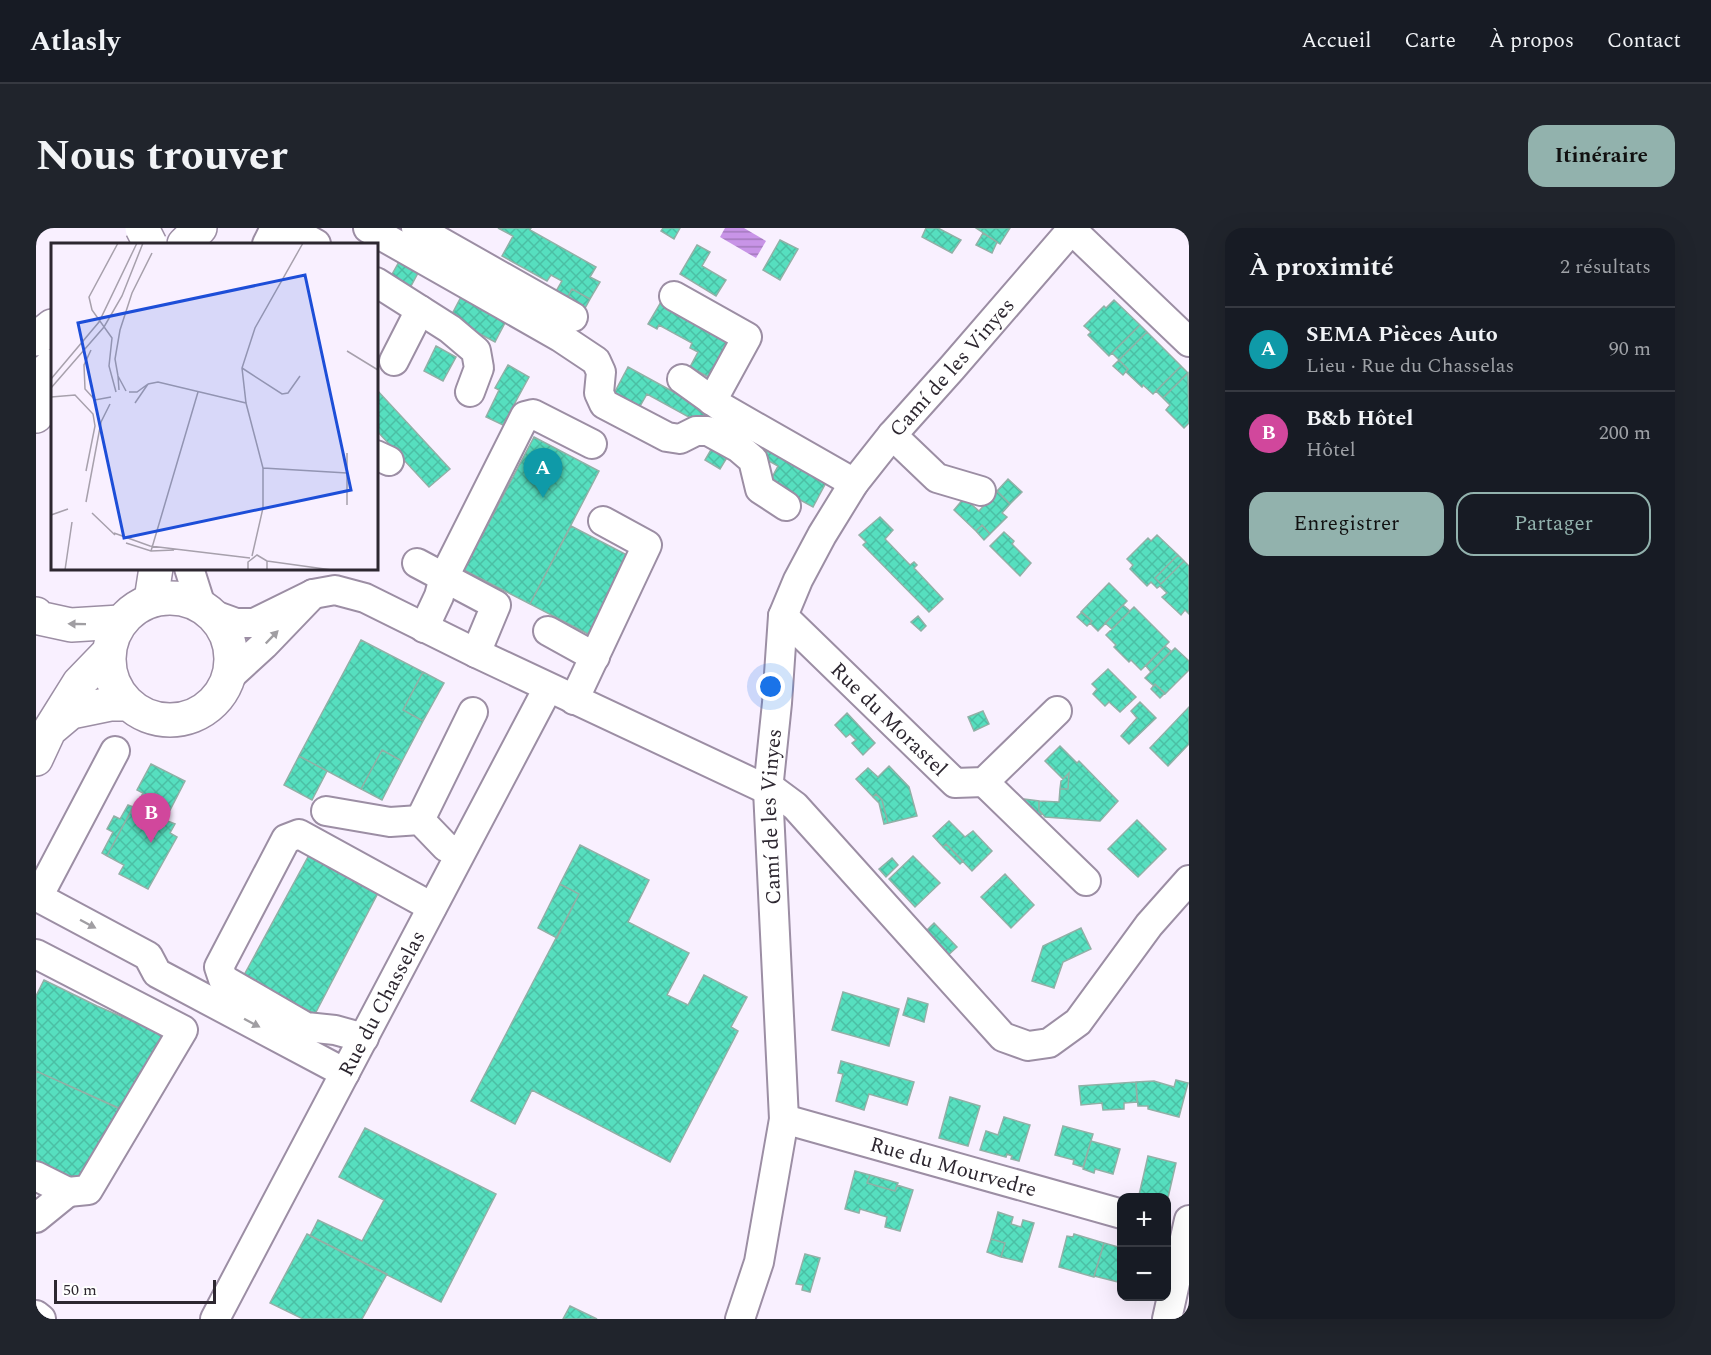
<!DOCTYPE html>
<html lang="fr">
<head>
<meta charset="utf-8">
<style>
  body { margin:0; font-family:Spectral,serif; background:#20242c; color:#f1f3f6 }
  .controls { position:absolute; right:18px; bottom:18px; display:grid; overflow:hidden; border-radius:12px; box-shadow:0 6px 24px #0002 }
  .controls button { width:54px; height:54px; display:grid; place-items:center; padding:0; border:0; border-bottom:2px solid #363941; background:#171b24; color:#f1f3f6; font:30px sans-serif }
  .scale { position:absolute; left:18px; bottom:15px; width:162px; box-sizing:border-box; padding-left:6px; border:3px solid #2d2730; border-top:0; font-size:16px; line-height:21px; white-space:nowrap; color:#2d2730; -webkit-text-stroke:4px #fff; paint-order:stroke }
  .you { position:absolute; left:735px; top:459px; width:21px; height:21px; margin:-15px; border:4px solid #fff; border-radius:50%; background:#1a73e8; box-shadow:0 0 0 9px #1a73e833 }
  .badge { display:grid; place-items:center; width:39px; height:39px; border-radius:50%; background:#92b2ad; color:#fff; font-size:20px; font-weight:700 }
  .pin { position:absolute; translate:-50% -50px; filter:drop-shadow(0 2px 3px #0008) }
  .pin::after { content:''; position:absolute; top:32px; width:21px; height:18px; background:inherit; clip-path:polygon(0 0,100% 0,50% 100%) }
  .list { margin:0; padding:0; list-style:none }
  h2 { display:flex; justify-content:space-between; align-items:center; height:78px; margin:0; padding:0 24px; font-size:26px }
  h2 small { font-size:20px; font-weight:400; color:#9ea1a6 }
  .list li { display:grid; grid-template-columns:39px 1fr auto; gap:18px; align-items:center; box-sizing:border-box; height:84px; padding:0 24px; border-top:2px solid #363941 }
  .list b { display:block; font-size:22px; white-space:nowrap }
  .list p { margin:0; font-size:20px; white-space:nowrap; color:#9ea1a6 }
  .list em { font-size:20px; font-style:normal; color:#9ea1a6 }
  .actions { display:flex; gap:12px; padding:18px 24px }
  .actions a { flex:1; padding:14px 0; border:2px solid #92b2ad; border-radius:18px; text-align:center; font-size:21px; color:#92b2ad }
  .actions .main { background:#92b2ad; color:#111 }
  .map { position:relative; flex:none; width:1153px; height:1091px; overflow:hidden; border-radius:18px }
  header { display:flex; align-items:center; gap:36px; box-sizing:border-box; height:84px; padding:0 30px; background:#171b24; border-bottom:2px solid #363941 }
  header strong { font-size:28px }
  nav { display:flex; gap:33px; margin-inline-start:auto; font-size:21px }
  .intro { display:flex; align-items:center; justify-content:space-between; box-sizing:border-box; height:144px; padding:0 36px }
  h1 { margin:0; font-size:42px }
  .button { padding:15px 27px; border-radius:18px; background:#92b2ad; color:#111; font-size:21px; font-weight:700 }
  main { display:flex; gap:36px; padding:0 36px }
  aside { flex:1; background:#171b24; border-radius:18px; box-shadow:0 6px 24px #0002 }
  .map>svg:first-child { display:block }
  .water { fill:url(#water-rules) }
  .building { fill:url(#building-cross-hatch); stroke:#91b0a6; stroke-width:1.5 }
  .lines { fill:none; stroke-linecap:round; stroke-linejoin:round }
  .minor-casing { stroke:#9c8ea4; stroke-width:32 }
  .major-casing { stroke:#9c8ea4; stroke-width:36 }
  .highway-casing { stroke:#9c8ea4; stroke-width:36 }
  .minor { stroke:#fff; stroke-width:28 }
  .major { stroke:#fff; stroke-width:33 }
  .highway { stroke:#fff; stroke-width:33 }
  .highway-bridge-casing { stroke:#9c8ea4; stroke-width:36; stroke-linecap:butt }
  .highway-bridge { stroke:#fff; stroke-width:33 }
  .oneway { fill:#a09ea2 }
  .labels { text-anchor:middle; stroke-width:5; stroke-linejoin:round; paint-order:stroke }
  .street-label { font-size:21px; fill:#2d2730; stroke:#fff }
  .inset-road { fill:none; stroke:#a7a0ac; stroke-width:1.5 }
  .view { fill:#1d4ed8; fill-opacity:0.15; stroke:#1d4ed8; stroke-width:3 }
  .inset-edge { fill:none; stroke:#2d2730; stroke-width:3 }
</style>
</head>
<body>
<header>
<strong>Atlasly</strong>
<nav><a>Accueil</a><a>Carte</a><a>À propos</a><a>Contact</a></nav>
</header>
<div class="intro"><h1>Nous trouver</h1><a class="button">Itinéraire</a></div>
<main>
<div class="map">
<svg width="1153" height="1091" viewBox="0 0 1153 1091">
  <defs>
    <pattern id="water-rules" width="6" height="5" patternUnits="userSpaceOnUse" patternTransform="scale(1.5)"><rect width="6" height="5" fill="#c894e7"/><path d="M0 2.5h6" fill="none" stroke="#a379bc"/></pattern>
    <pattern id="building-cross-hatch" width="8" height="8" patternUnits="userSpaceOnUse" patternTransform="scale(1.5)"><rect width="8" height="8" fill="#56dfbf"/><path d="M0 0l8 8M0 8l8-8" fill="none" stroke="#4bbfa4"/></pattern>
  </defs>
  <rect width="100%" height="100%" fill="#f9f0ff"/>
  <!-- water -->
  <path class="water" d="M689 0H708L730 13 720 30 684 9Z"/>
  <!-- building -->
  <path class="building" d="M462 0H495L494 2 560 39 554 49 564 54 554 71 536 61 530 72 519 65 526 53 515 47 511 53 466 28 477 8Z
    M627 0H644L638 11 625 3Z
    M890 0H902L925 12 916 25 886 9Z
    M940 0H974L964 16Z
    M947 5 961 14 956 25 940 17Z
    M744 12 762 21 744 52 727 42Z
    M661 17 674 24 666 38 690 52 680 68 644 46Z
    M364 32 383 43 374 60 354 50Z
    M536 61 554 71 548 82 530 72Z
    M426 67 471 91 459 114 414 90Z
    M1078 72 1104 97 1073 128 1052 107 1055 104 1048 98 1068 78 1070 80Z
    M625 74 700 113 678 152 654 139 662 124 654 120 656 115 623 97 621 101 612 96Z
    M1104 97 1111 104 1083 132 1076 125Z
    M1111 104 1145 138 1117 166 1107 157 1106 159 1090 144 1092 141 1083 132Z
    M400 118 420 129 407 153 388 143Z
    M1083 132 1092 141 1087 147 1077 138Z
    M472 137 493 149 467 197 450 189 463 162 459 160Z
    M1145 138 1152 145 1127 170 1120 163Z
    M592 139 793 249 777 279 733 255 742 238 611 166 599 187 574 173Z
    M1152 145 1153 195 1148 200 1130 182 1134 177 1127 170Z
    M340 161 414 241 393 259 340 202Z
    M498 209 563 243 494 376 428 342Z
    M680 213 695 223 684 241 669 232Z
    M972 251 986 264 974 276 961 263Z
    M961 263 974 276 966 285 971 289 954 306 946 297 940 303 918 282 928 270 943 283Z
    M844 289 857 302 849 311 874 337 878 334 881 337 878 340 907 371 893 384 827 317 830 314 823 307Z
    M946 297 954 306 948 312 940 303Z
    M535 298 593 328 552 406 494 376Z
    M968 304 978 313 976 316 995 335 984 348 954 318Z
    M1121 307 1142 327 1119 350 1125 356 1148 333 1153 338V386L1149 382 1145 387 1126 369 1131 365 1124 358 1121 360 1115 354 1111 358 1094 341 1097 337 1091 331 1112 310 1115 313Z
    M1142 327 1148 333 1125 356 1119 350Z
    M1073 355 1091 373 1062 403 1054 395 1056 393 1045 384Z
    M1087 377 1094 383 1076 401 1069 395Z
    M1098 379 1133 414 1105 442 1095 432 1093 434 1078 419 1080 417 1070 407Z
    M1046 384 1056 393 1051 398 1041 389Z
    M882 388 890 398 885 403 875 394Z
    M325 412 387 444 367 482 387 493 366 533 346 522 325 561 263 528Z
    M1129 418 1135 423 1115 444 1110 438Z
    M1139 420 1153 433V442L1129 466 1119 456 1118 458 1109 450Z
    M1072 441 1100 469 1084 484 1073 474 1069 478 1057 466 1061 461 1056 456Z
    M387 444 408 455 387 493 367 482Z
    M1119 456 1129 465 1124 470 1115 461Z
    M1104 474 1120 490 1093 516 1085 508 1101 490 1095 483Z
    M1153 479V516L1132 538 1114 520Z
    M947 483 953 496 938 503 932 489Z
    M811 485 839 515 827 527 816 515 820 512 814 506 810 509 799 497Z
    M1024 518 1041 535 1043 533 1082 573 1064 593 1009 589 1003 582V573L1023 574 1024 561H1032L1033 545 1027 551 1009 533Z
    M346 522 366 533 346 572 325 561Z
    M263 528 291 543 276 572 248 557Z
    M115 536 149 553 129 592 139 596 134 605 141 609 112 661 83 646 88 637 71 628 97 579 98 581 107 565 101 562Z
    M853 538 873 559 881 588 852 595 846 572 840 566 837 569 820 551 832 540 842 549Z
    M1033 545 1032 561H1024L1025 553Z
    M840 566 846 572 852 595 848 596 843 575 837 569Z
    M988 571 1003 573V582L1006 586 995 596 979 580Z
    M92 577 97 579 71 628 66 625 77 604 71 601 78 588 84 591Z
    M1101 592 1130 621 1102 649 1072 621Z
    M913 593 929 609 937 603 956 623 936 643 910 616 907 619 897 608Z
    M910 616 927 633 924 636 907 619Z
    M544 617 613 652 592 694 653 725 631 767 652 777 668 747 711 769 695 799 702 803 634 934 496 862 479 896 435 873 543 666 524 656Z
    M273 627 342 665 279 786 207 749Z
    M877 628 904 655 879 679 853 651Z
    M856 630 862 637 850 649 843 641Z
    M969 646 998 677 975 700 945 669Z
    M524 656 543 666 521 710 502 700Z
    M898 695 921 719 909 730 887 706Z
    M1045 700 1055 721 1027 734 1018 760 996 753 1007 718Z
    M8 752 61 778 129 807 94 885 0 843V768Z
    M807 764 863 781 853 818 796 802Z
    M872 770 892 776 888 794 867 787Z
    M805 833 878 854 871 877 833 866 828 882 800 873 807 846 802 845Z
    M0 843 84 881 47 957 0 935Z
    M1140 852 1152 855 1143 889 1112 881V878H1102L1100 854 1118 853 1138 859Z
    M1100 854 1101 874 1088 875V881L1067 882 1066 875 1045 877 1043 858Z
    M914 869 944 878 932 918 903 910Z
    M968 889 994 897 983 933 975 931 976 928 971 926 970 929 944 922 950 903 962 907Z
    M1027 898 1057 906 1047 939 1037 936 1038 932 1019 927Z
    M329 900 460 966 405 1074 274 1008 282 992 326 1013 348 972 303 949Z
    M1055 913 1084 921 1077 946 1059 941 1058 945 1047 941Z
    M1112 928 1140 935 1131 974 1130 970H1112L1103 967Z
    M819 943 834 947 831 955 859 963 861 957 877 962 864 1003 849 999 851 989 824 981 823 985 809 981Z
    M834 947 862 955 859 963 831 955Z
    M962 984 977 989 975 996 985 999 987 992 998 995 986 1034 965 1029 969 1015 955 1011Z
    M271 1006 351 1046 326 1091H267L234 1075Z
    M1038 1006 1068 1015 1058 1049 1023 1039 1031 1008 1037 1009Z
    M955 1011 969 1015 965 1029 951 1024Z
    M1068 1015 1086 1020V1055L1058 1048Z
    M769 1026 784 1030 774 1064 766 1062 767 1057 760 1056Z
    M534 1078 561 1091H527Z"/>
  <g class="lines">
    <defs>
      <g id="minor">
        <path d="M252 0 280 16"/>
        <path d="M332 0 524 109 560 133 565 144 563 165 568 176 631 209 644 211 660 203H672L703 220 717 232 724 261 750 278"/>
        <path d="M380 0 537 89"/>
        <path d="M1036 2 1153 114"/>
        <path d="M231 16 239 0"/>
        <path d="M340 54 414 101 440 123 443 140 434 164"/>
        <path d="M638 68 711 109 676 173"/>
        <path d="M358 133 384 82"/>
        <path d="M646 151 685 179 818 255"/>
        <path d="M856 207 901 250 945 263"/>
        <path d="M340 227 353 233"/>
        <path d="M381 335 460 377 440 425"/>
        <path d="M153 340 165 378"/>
        <path d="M277 366 299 362 329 370 440 425 732 562"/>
        <path d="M178 387 200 395H218L277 366 228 417 193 449"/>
        <path id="s1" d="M747 388 919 555 948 554 1021 483"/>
        <path d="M388 400 403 368 408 349 489 188 497 186 556 216"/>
        <path d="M512 403 559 429"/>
        <path d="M538 472 611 317 567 293"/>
        <path d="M948 554 1050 653"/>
        <path d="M732 558 759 578 967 809 992 818 1013 815 1042 794 1113 697 1153 652"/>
        <path d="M290 583 354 594 384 592 410 619 424 624"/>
        <path d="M384 592 437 484"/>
        <path d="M0 668 112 728 121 745 309 845"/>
        <path d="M2 669 79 523"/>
        <path d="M0 726 147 802 52 962 32 964"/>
        <path d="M328 810 299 802 270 799 187 751 183 739 250 611 263 606 396 679"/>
        <path id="s2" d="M748 891 1086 986"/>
        <path d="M0 948 32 964 0 990"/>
        <path d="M0 1087 5 1091"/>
        <path id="s3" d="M179 1091 512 460"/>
        <path id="s4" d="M704 1091 723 1034 748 891 732 562 741 475 747 388 762 352 786 307 818 255 856 207 916 140 1037 0"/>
        <path d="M1131 1091 1153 992"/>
      </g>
      <path id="major" d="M73 431a61 61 0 1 1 122 0a61 61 0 1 1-122 0Z
        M16 500 35 484 74 476H92
        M0 531 13 503 43 455 72 425"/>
      <path id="highway" d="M148 16 164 0
        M0 111 16 98
        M0 151 16 138
        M0 188 4 180 16 168
        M115 372 120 340
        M0 386 3 390 35 397 84 394"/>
    </defs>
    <!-- minor casing -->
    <use href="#minor" class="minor-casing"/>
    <!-- major casing -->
    <use href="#major" class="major-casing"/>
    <!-- highway casing -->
    <use href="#highway" class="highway-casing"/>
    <!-- minor -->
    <use href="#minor" class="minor"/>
    <!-- major -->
    <use href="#major" class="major"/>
    <!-- highway -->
    <use href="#highway" class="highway"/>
    <defs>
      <path id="highway-bridge" d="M106 0 114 16"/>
    </defs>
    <!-- highway-bridge casing -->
    <use href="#highway-bridge" class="highway-bridge-casing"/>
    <!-- highway-bridge -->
    <use href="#highway-bridge" class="highway-bridge"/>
  </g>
  <!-- one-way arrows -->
  <defs><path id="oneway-solid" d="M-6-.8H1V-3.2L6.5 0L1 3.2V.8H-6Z" transform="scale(1.5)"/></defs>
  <g class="oneway">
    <use href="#oneway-solid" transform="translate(41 396) rotate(-179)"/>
    <use href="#oneway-solid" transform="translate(236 409) rotate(-46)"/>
    <use href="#oneway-solid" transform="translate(52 696) rotate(28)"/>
    <use href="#oneway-solid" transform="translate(216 795) rotate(28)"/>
  </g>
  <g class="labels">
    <!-- street labels -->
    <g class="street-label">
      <text dy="7" stroke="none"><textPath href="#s4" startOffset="1012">Camí de les Vinyes</textPath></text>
      <text dy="7" stroke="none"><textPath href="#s1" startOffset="148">Rue du Morastel</textPath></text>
      <text dy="7" stroke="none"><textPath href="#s4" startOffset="508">Camí de les Vinyes</textPath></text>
      <text dy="7" stroke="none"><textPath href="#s3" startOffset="357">Rue du Chasselas</textPath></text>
      <text dy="7" stroke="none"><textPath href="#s2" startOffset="176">Rue du Mourvedre</textPath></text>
    </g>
  </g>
  <!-- overview -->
  <g transform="translate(15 15)">
    <rect width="327" height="327" fill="#f9f0ff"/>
    <path class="inset-road" d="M40 107 33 122 34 146 44 157 60 154M296 108 327 127M191 125 231 151 237 150 249 133M67 133 64 116 69 87 81 50 101 10M0 136 48 79 86 0M97 141 107 139 195 160M0 145 53 84 71 53 92 0M68 147 67 133 75 148M65 149 58 123 61 95 41 67 38 54 67 0M78 149H86L97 141 84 160M0 154 24 152 42 171 44 183 35 228M212 225 296 230M35 259 50 179 59 161M296 262V210M41 270 64 292M0 272 17 266M63 290 99 303 199 315M75 300 100 308 123 307M100 308 147 149M201 313 212 265V225L195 160 191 125 204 85 252 0M216 318 281 327M14 327 21 279M197 327V319L206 312 216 318V327"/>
    <path class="view" d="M254 32 300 247 73 295 27 80Z"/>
    <rect width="327" height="327" class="inset-edge"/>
  </g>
</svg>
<div class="controls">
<button>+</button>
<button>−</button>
</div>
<div class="scale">50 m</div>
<div class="you"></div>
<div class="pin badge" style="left:507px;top:270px;background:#0f9aa8">A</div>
<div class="pin badge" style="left:115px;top:615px;background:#d1479c">B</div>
</div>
<aside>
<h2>À proximité<small>2 résultats</small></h2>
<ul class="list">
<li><span class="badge" style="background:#0f9aa8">A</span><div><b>SEMA Pièces Auto</b><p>Lieu · Rue du Chasselas</p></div><em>90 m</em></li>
<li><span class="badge" style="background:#d1479c">B</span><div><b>B&amp;b Hôtel</b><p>Hôtel</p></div><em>200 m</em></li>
</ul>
<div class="actions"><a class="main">Enregistrer</a><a>Partager</a></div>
</aside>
</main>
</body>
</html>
